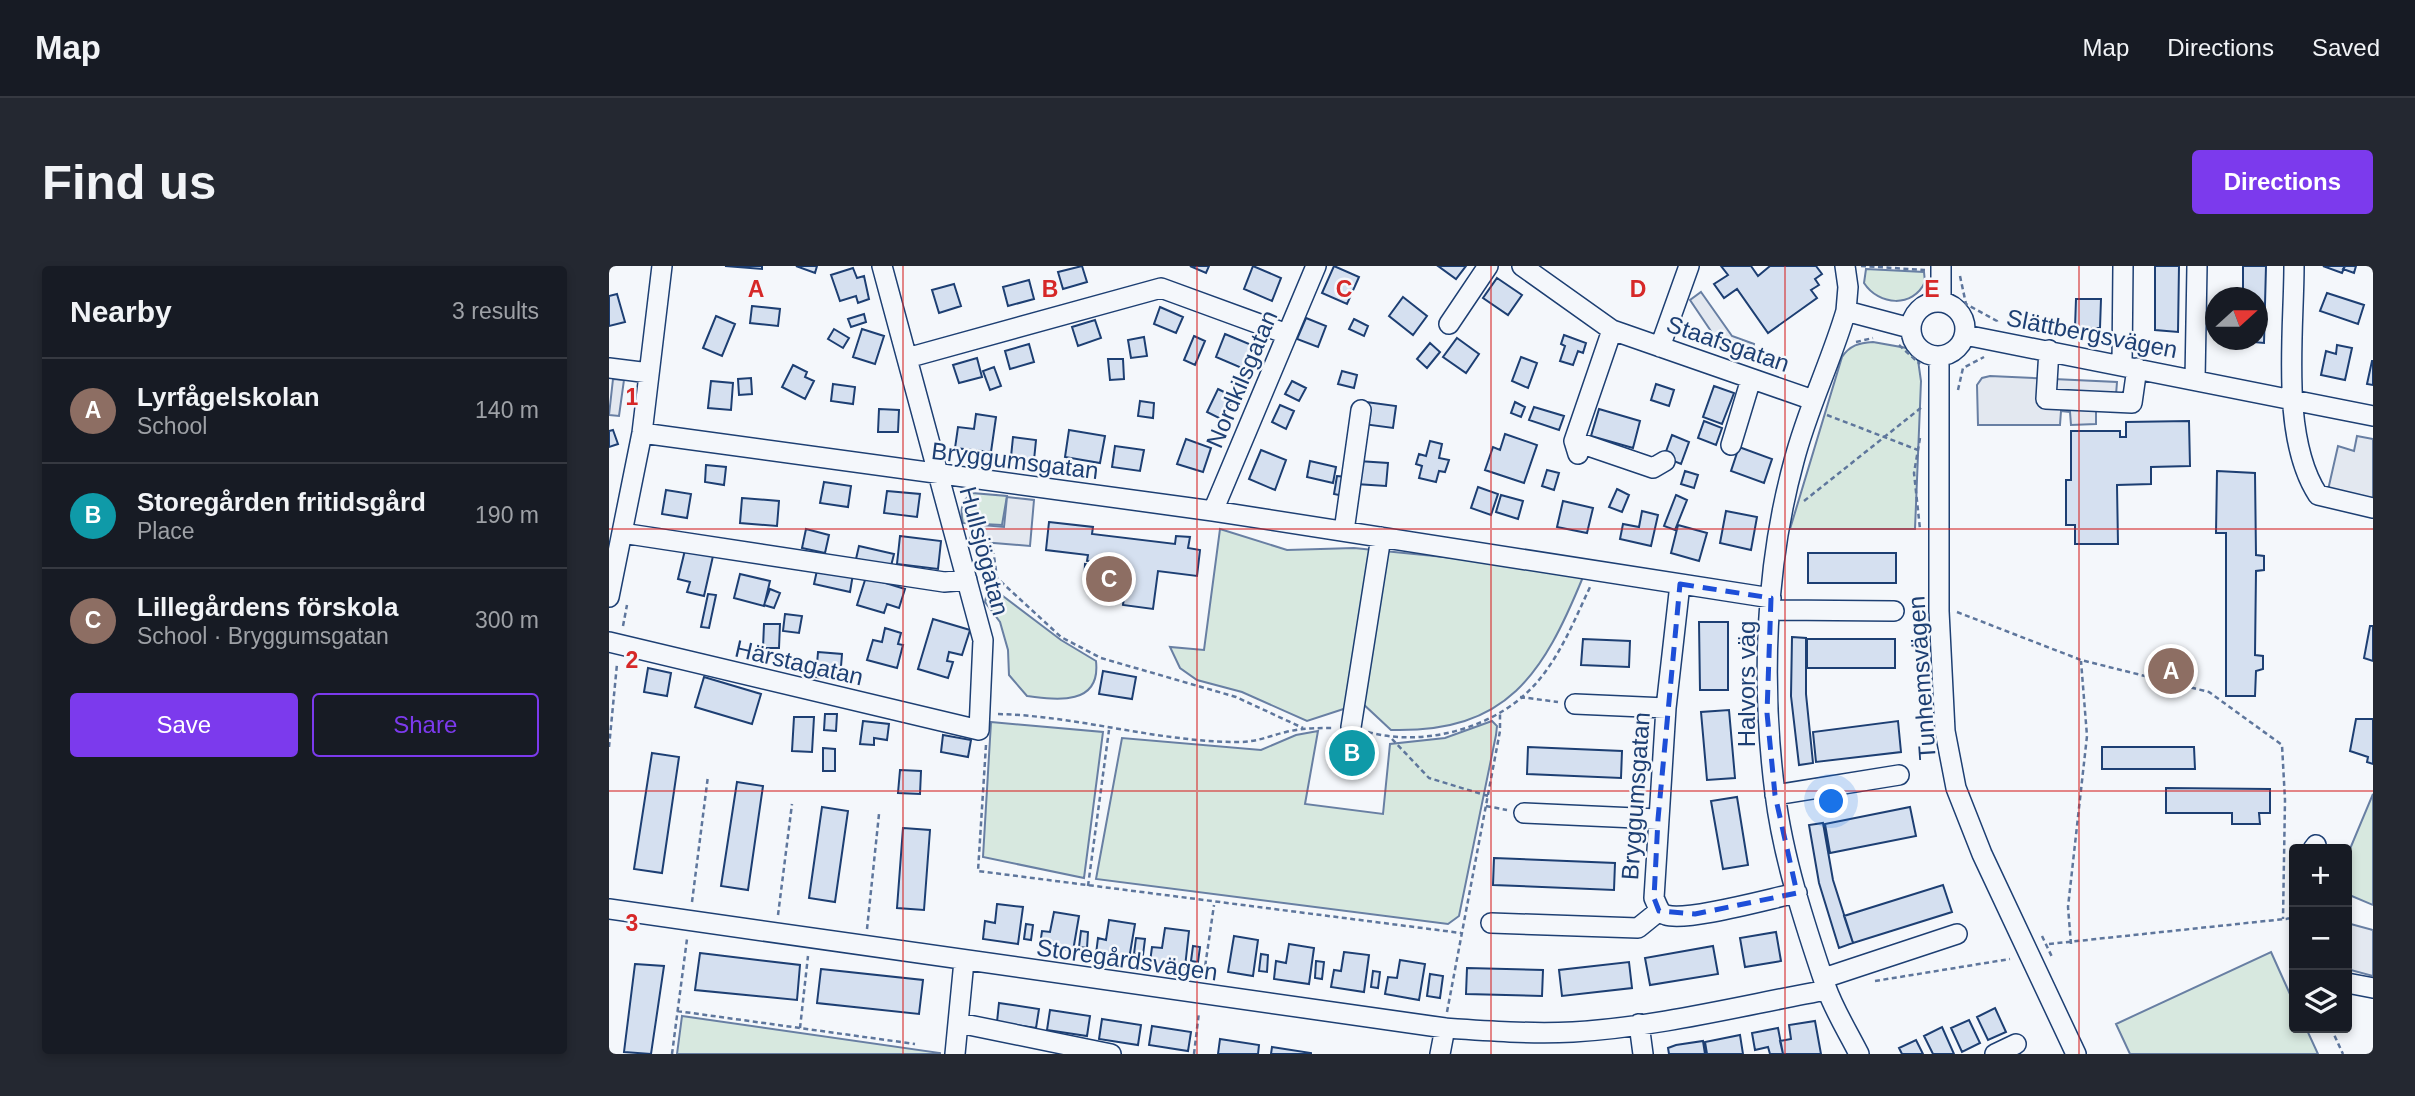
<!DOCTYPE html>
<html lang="en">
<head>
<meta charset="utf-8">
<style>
  body { margin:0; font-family:Arial,sans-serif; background:#242831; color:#f1f3f6 }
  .controls { position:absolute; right:21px; bottom:21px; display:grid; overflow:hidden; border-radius:7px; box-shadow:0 4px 10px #0003 }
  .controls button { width:63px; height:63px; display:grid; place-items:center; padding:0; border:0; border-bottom:2px solid #363941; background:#171b24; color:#f1f3f6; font:35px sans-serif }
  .compass { position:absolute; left:1596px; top:21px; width:63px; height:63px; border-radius:50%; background:#171b24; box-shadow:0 4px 10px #0003; rotate:69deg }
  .you { position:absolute; left:1223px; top:536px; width:24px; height:24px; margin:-18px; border:5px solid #fff; border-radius:50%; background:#1a73e8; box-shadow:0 0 0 10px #1a73e833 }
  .badge { display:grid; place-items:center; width:46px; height:46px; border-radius:50%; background:#7c3aed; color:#fff; font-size:23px; font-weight:700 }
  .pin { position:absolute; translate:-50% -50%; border:4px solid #fff; box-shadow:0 2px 7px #0006 }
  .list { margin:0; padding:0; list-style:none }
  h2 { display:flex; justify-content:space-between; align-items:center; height:91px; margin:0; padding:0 28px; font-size:30px }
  h2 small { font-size:23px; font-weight:400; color:#9ea1a6 }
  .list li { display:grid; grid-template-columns:46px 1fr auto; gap:21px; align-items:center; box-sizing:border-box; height:105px; padding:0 28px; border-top:2px solid #363941 }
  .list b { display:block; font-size:26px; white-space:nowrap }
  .list p { margin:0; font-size:23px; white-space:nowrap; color:#9ea1a6 }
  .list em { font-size:23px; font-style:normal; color:#9ea1a6 }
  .actions { display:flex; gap:14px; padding:21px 28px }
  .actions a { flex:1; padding:16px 0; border:2px solid #7c3aed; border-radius:7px; text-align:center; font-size:24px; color:#7c3aed }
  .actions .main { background:#7c3aed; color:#fff }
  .icon { flex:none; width:38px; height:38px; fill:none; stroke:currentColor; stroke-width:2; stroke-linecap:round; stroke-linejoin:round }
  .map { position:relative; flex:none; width:1764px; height:788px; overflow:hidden; border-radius:7px }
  header { display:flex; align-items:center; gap:42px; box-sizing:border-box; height:98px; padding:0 35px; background:#171b24; border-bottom:2px solid #363941 }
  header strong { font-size:33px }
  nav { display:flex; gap:38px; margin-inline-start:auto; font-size:24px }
  .intro { display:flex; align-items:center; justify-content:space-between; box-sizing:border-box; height:168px; padding:0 42px }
  h1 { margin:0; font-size:49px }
  .button { padding:18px 32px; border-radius:7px; background:#7c3aed; color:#fff; font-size:24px; font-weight:700 }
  main { display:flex; gap:42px; padding:0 42px }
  aside { flex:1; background:#171b24; border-radius:7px; box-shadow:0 4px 10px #0003 }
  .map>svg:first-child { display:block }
  .green { fill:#d7e8df; stroke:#687fa3; stroke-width:2 }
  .parking { fill:#e3e8f0; stroke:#687fa3; stroke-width:2 }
  .building { fill:#d5e0f0; stroke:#1d3f73; stroke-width:2 }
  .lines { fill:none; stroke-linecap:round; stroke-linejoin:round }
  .minor-casing { stroke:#1d3f73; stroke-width:22 }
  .path { stroke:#5e769c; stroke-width:2.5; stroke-dasharray:5 3.5; stroke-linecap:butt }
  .minor { stroke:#f4f7fb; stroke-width:19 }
  .marked { fill:none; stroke:#1d4ed8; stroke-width:5; stroke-dasharray:14 9; stroke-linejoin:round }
  .grid { fill:none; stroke:#d62828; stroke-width:2; stroke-opacity:0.55 }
  .labels { text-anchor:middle; stroke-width:5; stroke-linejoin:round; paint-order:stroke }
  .street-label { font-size:24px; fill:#1d3f73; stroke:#f4f7fb }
  .grid-label { font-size:23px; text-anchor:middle; font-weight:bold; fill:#d62828; stroke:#f4f7fb; stroke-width:5; stroke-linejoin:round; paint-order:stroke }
</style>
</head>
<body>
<header>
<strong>Map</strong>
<nav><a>Map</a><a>Directions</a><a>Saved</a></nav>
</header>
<div class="intro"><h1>Find us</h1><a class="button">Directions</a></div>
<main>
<aside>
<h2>Nearby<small>3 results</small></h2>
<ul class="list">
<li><span class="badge" style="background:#8d6e63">A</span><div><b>Lyrfågelskolan</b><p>School</p></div><em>140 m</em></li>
<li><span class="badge" style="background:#0f9aa8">B</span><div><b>Storegården fritidsgård</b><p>Place</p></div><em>190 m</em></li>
<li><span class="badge" style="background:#8d6e63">C</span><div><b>Lillegårdens förskola</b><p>School · Bryggumsgatan</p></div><em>300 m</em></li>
</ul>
<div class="actions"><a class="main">Save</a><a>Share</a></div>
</aside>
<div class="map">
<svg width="1764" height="788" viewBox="0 0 1764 788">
  <rect width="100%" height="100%" fill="#f4f7fb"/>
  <!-- green -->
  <path class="green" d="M1257 3 1315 6 1316 16C1304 42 1270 40 1255 17Z
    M1264 76 1303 83 1309 94 1312 115 1306 263H1181L1233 91C1241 79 1250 77 1264 76Z
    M363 227 398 230 393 259 354 257C351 244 352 235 363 227Z
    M611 263 678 284 745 282 855 293 974 311C934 408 899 467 782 464L753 437 698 455 633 426 588 414 571 402 561 381 595 384Z
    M386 324 452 374 487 395C492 440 448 434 418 430L400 409 399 384 391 356 376 336 378 327Z
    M883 455 888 460 887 469 850 650 839 658 487 613 513 472 652 484 687 469 709 465 696 538 774 548 781 478 836 472Z
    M382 456 494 466 475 612 374 591Z
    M1764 528V639L1738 628V590Z
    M1662 686 1685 737V762H1697L1709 788H1521L1507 758Z
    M73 750 331 787V788H68Z"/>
  <!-- parking -->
  <path class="parking" d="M1092 26 1123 70 1145 78 1142 93 1114 83 1081 34Z
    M1381 110 1508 116 1507 129 1487 130V158L1462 159 1461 146 1452 145 1451 159H1369L1368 119 1373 112Z
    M4 113 15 114 10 150 0 149Z
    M1748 170 1764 173V235L1719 224 1729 180 1745 185Z
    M398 231 425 234 421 280 361 275 362 258 395 261Z
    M1738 657 1764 664V710L1738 703Z"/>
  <!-- building -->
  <path class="building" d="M116 0H153V3Z
    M187 0H208L206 7Z
    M473 0 478 16 454 23 449 6Z
    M581 0H600L597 7Z
    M644 0 672 12 663 35 635 23Z
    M725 0 750 11 738 38 713 27Z
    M829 0H857L847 13Z
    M1112 0H1142L1149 10 1161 0H1207L1213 8 1206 13 1210 19 1202 24 1208 32 1159 67 1128 23 1115 32 1105 18 1119 9Z
    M1546 0H1570L1569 66 1546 64Z
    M1634 0H1657L1655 77 1633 75 1648 74V32H1634Z
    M1714 0H1736L1733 7Z
    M1736 0H1747L1745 7 1734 3Z
    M244 2 248 12 255 10 260 33 249 37 247 30 231 35 222 9Z
    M888 12 913 29 899 49 874 32Z
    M420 14 425 33 399 40 394 21Z
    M345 18 352 40 330 47 323 24Z
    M1718 27 1755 39 1749 58 1711 45Z
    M8 28 16 56 0 60V30Z
    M794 31 818 50 804 69 780 50Z
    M1467 33H1492L1491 62H1466Z
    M143 40 171 43 169 60 141 57Z
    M551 41 574 51 567 67 545 58Z
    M255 48 257 56 242 61 239 53Z
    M107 50 126 58 113 90 94 82Z
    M697 52 717 60 709 81 688 73Z
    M745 53 759 60 755 70 740 63Z
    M486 54 492 72 469 80 463 61Z
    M225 63 240 72 234 82 219 73Z
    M253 63 275 70 266 98 244 91Z
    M616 68 645 80 635 103 607 91Z
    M955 69 977 77 974 87 969 85 964 99 951 95 956 80 952 78Z
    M585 70 596 75 586 99 575 94Z
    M535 71 538 90 522 92 519 74Z
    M848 72 870 88 857 107 834 91Z
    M821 77 831 86 818 102 808 93Z
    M420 78 425 96 401 103 396 85Z
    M1728 79 1743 82 1736 114 1712 109 1717 85 1727 88Z
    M912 91 928 97 919 122 903 115Z
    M368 92 373 111 350 117 344 99Z
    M499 93H514L515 113 501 114Z
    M1763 95H1764V119L1758 118Z
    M184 99 198 106 196 111 205 115 196 133 173 121Z
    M385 101 392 120 381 124 374 105Z
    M733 105 748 109 745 122 729 118Z
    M142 112 143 128 130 129 129 113Z
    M102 115 124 117 122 144 99 142Z
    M683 115 697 122 690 135 676 128Z
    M224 118 246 121 244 138 222 135Z
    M1047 118 1065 124 1060 140 1042 134Z
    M1105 120 1125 127 1113 158 1094 151Z
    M609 123 625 131 614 154 598 146Z
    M531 135 545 137 544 152 529 150Z
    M757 136 787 140 784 162 754 158Z
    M906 136 916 141 912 151 902 147Z
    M671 139 685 145 677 163 663 156Z
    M925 141 955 150 950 164 920 154Z
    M270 143 290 144 289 166H269Z
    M990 143 1031 155 1024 182 982 170Z
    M367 148 387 151 382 186 346 182 349 161 365 163Z
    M1095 155 1113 162 1107 179 1089 172Z
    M1580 155 1581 200 1542 201V218L1508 219 1509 278H1466V259H1457V214H1462V165H1511V171H1517V156Z
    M4 164 9 178 0 181V165Z
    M460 164 496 170 491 197 456 191Z
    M896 168 928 179 915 217 876 204 884 181 891 184Z
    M1063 169 1080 176 1072 198 1055 191Z
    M404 171 427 174 425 194 402 191Z
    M577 173 602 182 594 206 568 198Z
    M821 175 833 178 830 192 840 194 836 206 830 205 827 216 810 212 813 200 807 198 810 188 817 190Z
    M506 180 535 184 531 205 503 201Z
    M1130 181 1163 193 1155 217 1122 205Z
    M652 184 677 194 666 224 640 213Z
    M701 195 727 201 724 217 698 211Z
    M749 195 779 197 777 220 747 218Z
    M97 199 117 201 115 219 96 216Z
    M938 204 950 207 945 224 933 220Z
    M1076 205 1089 209 1085 222 1072 218Z
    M1608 205 1646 207 1647 289 1655 290V304L1647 305 1646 389 1654 390V403L1647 405 1646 430H1617V267H1607Z
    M728 210 737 211 735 230 725 228Z
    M215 216 242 220 239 241 211 237Z
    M869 221 889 228 882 249 862 242Z
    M1008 223 1020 229 1013 246 1000 241Z
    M57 224 82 228 78 252 53 248Z
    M278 225 311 228 308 251 275 247Z
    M892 229 914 235 909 253 887 246Z
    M1067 229 1078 234 1066 264 1055 260Z
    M133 232 170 235 168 260 131 257Z
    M954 235 984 242 978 267 948 261Z
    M1033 245 1049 249 1042 280 1011 273 1014 258 1030 261Z
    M1117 245 1148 251 1142 284 1111 277Z
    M440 256 484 261 483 268 566 278 567 270 581 271 579 282 591 284 588 310 549 305 544 343 514 339 519 300 478 295 479 289 437 284Z
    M1069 259 1098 267 1090 295 1062 287Z
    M197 263 220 269 216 287 193 282Z
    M291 270 332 275 329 303 288 298Z
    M250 280 285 288 282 300 247 293Z
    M76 284 104 290 95 330 78 326 81 316 69 313Z
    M1199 287H1287V317H1199Z
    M476 298 484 299 482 317 475 316Z
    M209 300 244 308 241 326 205 318Z
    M131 308 161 315 155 340 125 332Z
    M257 311 296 323 290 342 278 338 275 347 248 339Z
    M161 323 171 327 165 342 155 339Z
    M99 328 107 329 100 362 92 361Z
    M176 348 193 350 190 367 174 365Z
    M324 353 361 364 353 389 340 386 338 395 344 396 339 412 309 403Z
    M1090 356H1119V424H1091Z
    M155 358H171L170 382H154Z
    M1761 360H1764V395L1755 392Z
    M276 362 292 367 289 378 294 379 288 402 258 394 264 374 273 376Z
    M1183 371 1197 372V428L1204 497 1190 499 1182 430Z
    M974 373 1021 375 1020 401 972 399Z
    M1198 373H1286V402H1198Z
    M209 386 233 388 231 413 207 411Z
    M39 402 62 407 58 430 35 426Z
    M494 405 527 411 523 433 490 428Z
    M95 411 152 428 143 458 86 441Z
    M1120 444 1126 512 1098 514 1092 446Z
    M216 448H228L227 465 215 464Z
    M185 451H205L203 486 183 485Z
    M1747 453H1764V498L1758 496 1759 491 1741 485Z
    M254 455 280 458 278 474 265 472V479L251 478Z
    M1289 455 1292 486 1207 496 1204 466Z
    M334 469 362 474 359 491 332 486Z
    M723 471 766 476 762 504 720 498Z
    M919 481 1013 485 1012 512 918 508Z
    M1493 481H1585L1586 503H1493Z
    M214 482 226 483V505H214Z
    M43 487 70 491 53 607 25 603Z
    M291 504 312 505 311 528 289 527Z
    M128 516 154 520 139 624 112 620Z
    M1557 522 1661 523V547H1650L1651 558H1623V547H1557Z
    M1128 531 1139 599 1114 603 1102 535Z
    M213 541 239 545 226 636 200 632Z
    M1301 541 1307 570 1221 587 1216 558Z
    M1214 557 1224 614 1244 677 1230 682 1210 617 1200 559Z
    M294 562 321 564 315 644 288 642Z
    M885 592 1006 597 1005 624 884 619Z
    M1334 619 1343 646 1244 677 1235 650Z
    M388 638 414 641 409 678 374 673 376 655 386 657Z
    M445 646 470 650 464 685 431 679 433 665 441 666Z
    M500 654 526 658 520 693 487 688 489 672 497 674Z
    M417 658 424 659 422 674 415 673Z
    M556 662 580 665 576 701 541 696 543 681 553 682Z
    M472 665 479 666 478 682 470 681Z
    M1167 666 1172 695 1136 701 1131 672Z
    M625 670 649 674 644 710 619 706Z
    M527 672 536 673 534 689 525 688Z
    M680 678 705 682 700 718 665 713 667 695 677 697Z
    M584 680 591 681 589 696 582 695Z
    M1104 680 1109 708 1041 719 1036 692Z
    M735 686 760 689 755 726 722 721 725 704 732 705Z
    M91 687 191 699 188 734 86 724Z
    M652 688 659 689 658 706 650 705Z
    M791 694 816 698 810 734 776 728 779 711 788 712Z
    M707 695 715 696 713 713 706 712Z
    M1020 696 1023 722 953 730 950 704Z
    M26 698 55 700 42 788 15 786Z
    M858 702 934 704 933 730 857 728Z
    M212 703 314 714 310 748 208 737Z
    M764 705 771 706 769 722 762 721Z
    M821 708 834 710 831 732 818 730Z
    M390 737 430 743 427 762 388 756Z
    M1386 742 1397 766 1379 774 1368 751Z
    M441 744 481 750 478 770 438 764Z
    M493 753 532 759 529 779 490 773Z
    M1360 754 1371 777 1353 786 1342 762Z
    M1206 755 1212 788H1174L1171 775 1182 773 1180 759Z
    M543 760 582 766 579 785 540 779Z
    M1333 761 1345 788H1324L1315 770Z
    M1169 762 1174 788H1161L1159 781 1146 784 1143 767Z
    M1131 769 1134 788H1098L1096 776Z
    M611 773 650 779 649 788H609Z
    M1307 774 1314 788H1293L1290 782Z
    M1094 775 1096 788H1060L1059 782 1067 779Z
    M663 781 702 787V788H662Z"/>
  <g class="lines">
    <defs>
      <path id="minor" d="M913 0 1003 64 1204 134
        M1236 0 1239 21 1237 45C1222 96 1198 144 1185 195 1156 301 1152 418 1166 527 1174 592 1196 659 1217 721 1225 744 1239 766 1250 788
        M1332 0V36
        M1685 0C1685 67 1671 171 1709 229L1764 242
        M1302 63a27 27 0 1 1 54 0a27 27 0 1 1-54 0Z
        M1237 45 1301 62
        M840 58 879 0
        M1356 69 1764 150
        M1051 81 1080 0
        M1440 84 1437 133 1523 137 1528 102
        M1330 91V345L1336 465 1347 522 1373 588 1467 788
        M298 92 552 22 678 68
        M1513 100 1514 0
        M0 102 40 107
        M1586 114 1588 0
        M33 167 604 245 1162 332
        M965 175 1044 202 1056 195
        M1122 179 1142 113
        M969 188 965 175 1003 64
        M604 245 707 0
        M735 265 752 144
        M13 267 335 316 358 314
        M1071 318 1057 442 1045 632C1048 638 1050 647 1057 649 1078 656 1163 632 1188 627
        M0 331 33 167 53 0
        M1162 344 1285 345
        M0 376 370 464 374 374 273 0
        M966 438 1057 442
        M742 461 772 271
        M1166 529 1290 509
        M915 547 1049 553
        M1704 583 1707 579
        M0 643 836 762C879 765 921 768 964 766 1049 761 1135 739 1218 724
        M882 657 1029 662 1050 645
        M1215 712 1348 668
        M1738 717 1764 722
        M350 757 502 788
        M1030 758 1034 788
        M346 788 355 695
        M831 788 836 762
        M1386 788 1407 778"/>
    </defs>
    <!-- minor casing -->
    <use href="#minor" class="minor-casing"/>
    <!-- path -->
    <path class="path" d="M1252 0 1316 4
      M1351 10 1357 38 1388 55V58
      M1247 76 1264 72
      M1290 79 1311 98
      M1349 124 1354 102 1375 91
      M1218 149 1309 184
      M1311 172 1305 207 1311 263
      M1195 235 1313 141
      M384 283 388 312 452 371 492 392 627 431 694 462
      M1348 346 1472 394 1600 426 1673 479 1676 534 1674 653
      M14 360 18 339
      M911 431 949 436
      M389 448C470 450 548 476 630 476 648 476 660 470 677 466 693 462 709 462 725 462
      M759 466C816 482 891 461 929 415 952 388 966 353 981 321
      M783 473 820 512 879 530
      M377 479 369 605 852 667
      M0 481 8 398
      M877 540 898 544
      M479 620 500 464
      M83 636 99 510
      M169 649 183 538
      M258 663 270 548
      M1433 670 1444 693
      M1440 678 1685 652
      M1462 678 1459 641 1478 470 1472 395
      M595 708 605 639
      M1266 715 1401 693
      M68 745 306 778
      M838 746 891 465V447
      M191 762 199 690
      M1722 762 1734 788
      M63 788 78 673
      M585 788 590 746"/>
    <!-- minor -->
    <use href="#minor" class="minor"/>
  </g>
  <!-- marked area -->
  <path class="marked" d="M1071 318 1162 332 1158 447 1166 529 1188 627 1086 648 1050 645 1045 632 1049 553Z"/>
  <!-- grid -->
  <path class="grid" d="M294 0V788M588 0V788M882 0V788M1176 0V788M1470 0V788M0 263H1764M0 525H1764"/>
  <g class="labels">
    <!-- street labels -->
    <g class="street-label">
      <text transform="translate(1483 68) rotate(11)" y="8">Slättbergsvägen</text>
      <text transform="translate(1119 78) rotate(19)" y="8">Staafsgatan</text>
      <text transform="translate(633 113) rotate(-67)" y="8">Nordkilsgatan</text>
      <text transform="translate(406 195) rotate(7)" y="8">Bryggumsgatan</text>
      <text transform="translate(375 285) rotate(75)" y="8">Hullsjögatan</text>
      <text transform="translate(190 397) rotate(13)" y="8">Härstagatan</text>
      <text transform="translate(1313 412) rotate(-94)" y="8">Tunhemsvägen</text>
      <text transform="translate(1138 418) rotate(-90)" y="8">Halvors väg</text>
      <text transform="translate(1027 530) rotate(-86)" y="8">Bryggumsgatan</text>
      <text transform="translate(518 694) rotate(8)" y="8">Storegårdsvägen</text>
    </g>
  </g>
  <g class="grid-label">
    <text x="147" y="31">A</text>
    <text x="441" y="31">B</text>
    <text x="735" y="31">C</text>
    <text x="1029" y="31">D</text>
    <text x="1323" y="31">E</text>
    <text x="23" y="139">1</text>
    <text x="23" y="402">2</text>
    <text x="23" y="665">3</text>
  </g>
</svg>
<div class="controls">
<button>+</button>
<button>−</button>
<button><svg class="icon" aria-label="layers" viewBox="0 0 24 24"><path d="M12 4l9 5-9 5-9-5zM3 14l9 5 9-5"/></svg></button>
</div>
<svg class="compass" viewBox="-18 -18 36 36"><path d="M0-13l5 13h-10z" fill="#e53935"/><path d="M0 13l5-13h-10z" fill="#9ea1a6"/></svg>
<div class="you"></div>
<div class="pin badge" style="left:1562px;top:405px;background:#8d6e63">A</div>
<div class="pin badge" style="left:743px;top:487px;background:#0f9aa8">B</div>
<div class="pin badge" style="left:500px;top:313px;background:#8d6e63">C</div>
</div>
</main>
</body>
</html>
